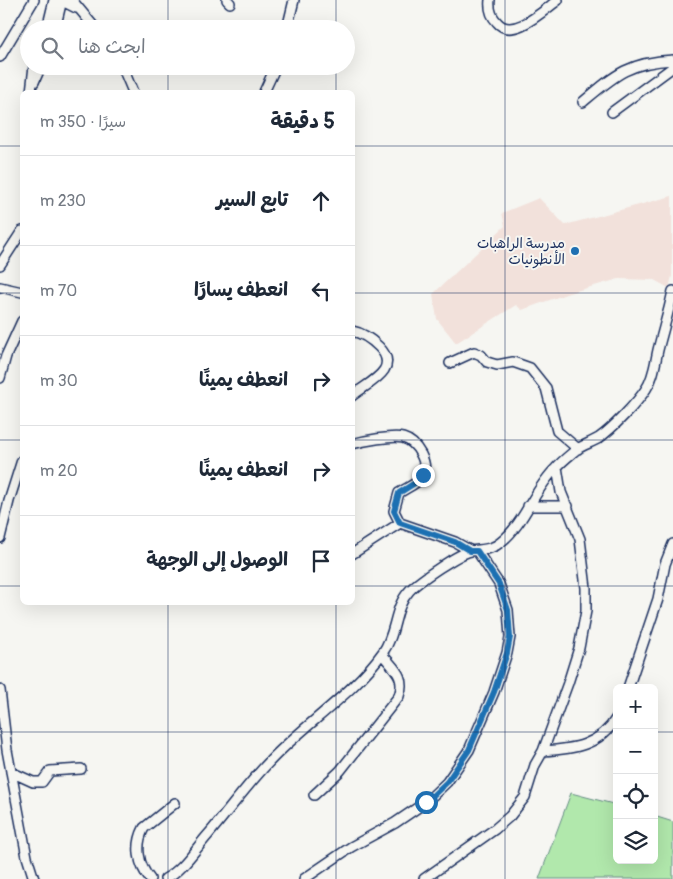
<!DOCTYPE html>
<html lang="ar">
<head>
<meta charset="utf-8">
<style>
  body { margin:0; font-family:Pangolin,"Playpen Sans Arabic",sans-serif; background:#f6f6f7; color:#1f2937; direction:rtl }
  .controls { position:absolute; right:15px; bottom:15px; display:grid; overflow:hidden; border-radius:8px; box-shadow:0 5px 20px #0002 }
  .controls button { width:45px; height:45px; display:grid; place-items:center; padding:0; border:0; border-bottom:1px solid #e0e1e3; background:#fff; color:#1f2937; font:25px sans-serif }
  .stop { position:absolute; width:15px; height:15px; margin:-11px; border:4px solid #1f6fb2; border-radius:50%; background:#fff }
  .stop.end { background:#1f6fb2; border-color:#fff; box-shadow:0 1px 5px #0008 }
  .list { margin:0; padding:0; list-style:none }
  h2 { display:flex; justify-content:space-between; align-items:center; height:65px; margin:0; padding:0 20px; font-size:21px }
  h2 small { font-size:16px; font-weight:400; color:#747a83 }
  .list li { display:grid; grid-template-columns:32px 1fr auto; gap:15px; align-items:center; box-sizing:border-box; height:90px; padding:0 20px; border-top:1px solid #e0e1e3 }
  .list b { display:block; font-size:19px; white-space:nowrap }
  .list em { font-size:16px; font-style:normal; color:#747a83 }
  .icon { flex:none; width:28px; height:28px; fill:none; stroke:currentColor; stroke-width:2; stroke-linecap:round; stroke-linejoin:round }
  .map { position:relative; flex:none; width:673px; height:879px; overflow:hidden; direction:ltr }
  .search { position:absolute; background:#fff; box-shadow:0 5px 20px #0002; left:20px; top:20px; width:335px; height:55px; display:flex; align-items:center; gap:12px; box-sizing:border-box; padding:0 18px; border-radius:28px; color:#747a83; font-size:19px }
  .panel { position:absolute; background:#fff; box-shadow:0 5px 20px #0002; left:20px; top:90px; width:335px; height:515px; border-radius:8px; direction:rtl }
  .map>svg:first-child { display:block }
  .built { fill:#f2e1db }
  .green { fill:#b1e8ac; stroke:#668c85 }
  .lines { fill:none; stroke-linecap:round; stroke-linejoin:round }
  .minor-casing { stroke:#1b2f5e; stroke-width:12 }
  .minor { stroke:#f6f6f2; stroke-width:9 }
  .route { stroke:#1f6fb2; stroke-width:6 }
  .grid { fill:none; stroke:#1b2f5e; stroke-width:1; stroke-opacity:0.55 }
  .poi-dot { fill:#1f6fb2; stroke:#f6f6f2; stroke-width:2 }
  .labels { text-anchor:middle; stroke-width:4; stroke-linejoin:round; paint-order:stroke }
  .poi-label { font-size:14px; fill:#1b2f5e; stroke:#f6f6f2; text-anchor:end }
</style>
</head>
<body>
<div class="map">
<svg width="673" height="879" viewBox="0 0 673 879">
  <rect width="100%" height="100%" fill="#f6f6f2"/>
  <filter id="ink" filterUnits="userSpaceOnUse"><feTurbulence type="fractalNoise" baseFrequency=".02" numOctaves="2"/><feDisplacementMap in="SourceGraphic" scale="10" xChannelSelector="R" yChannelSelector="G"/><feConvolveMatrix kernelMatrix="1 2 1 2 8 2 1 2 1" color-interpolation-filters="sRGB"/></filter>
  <g filter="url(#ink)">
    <!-- built -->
    <path class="built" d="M672 196V276L669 288 654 280 619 279 569 293 522 310 516 305 456 343 437 319 433 294 505 226 502 213 539 198 565 225Z"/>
    <!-- green -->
    <path class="green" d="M571 793 617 805V860H654V816L673 822V879H539Z"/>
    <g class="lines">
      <defs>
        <path id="minor" d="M56 0 62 1 76 8
          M72 0 96 29
          M227 0 230 3
          M490 0C489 8 491 16 497 22 512 41 544 10 558 0
          M47 29 54 0
          M55 29 62 0
          M287 29 294 0
          M0 57 34 0
          M122 66 133 92
          M34 82 41 66
          M31 92 34 66
          M264 92 276 66
          M583 102C615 75 629 62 673 60
          M612 112 673 67
          M0 265 22 231
          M0 287 22 292
          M352 331C363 333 372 340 379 347 402 370 367 383 352 396
          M450 363 474 352 481 355 487 362 497 365 513 362 530 368 546 388 557 431 578 449
          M0 378 6 356 22 321
          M352 444C363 441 393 435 403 438 417 442 430 464 422 477 417 484 406 488 399 493L394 511 400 523 455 542 471 551
          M528 506H568
          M0 538 9 501 22 460
          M352 554 400 523
          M628 688 658 599 665 564 673 544
          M0 690 7 750 27 857 34 879
          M543 751C573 749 600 746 617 717
          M11 772 33 782H42L50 771 81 769
          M314 795 340 771 399 696C406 676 394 669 382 654
          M150 879C138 865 135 845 144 828L175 803
          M165 879C183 869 194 851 207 836 232 807 253 776 281 750 314 718 356 690 383 652 397 633 393 608 410 590 419 581 459 553 471 551 482 549 492 550 501 542 525 523 534 489 556 468 562 461 570 455 577 449 584 445 592 442 599 438 613 428 637 403 646 389 654 377 655 363 658 350 663 330 669 311 673 291
          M304 879 351 847 395 823 426 802 447 782 469 750 494 692 507 653 510 637 508 610 499 584 477 551
          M424 879 495 829 510 816 525 797 535 765 543 751 568 683 579 648 586 611V588L580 539 561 492 557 467"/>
      </defs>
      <!-- minor casing -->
      <use href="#minor" class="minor-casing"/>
      <!-- minor -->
      <use href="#minor" class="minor"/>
    </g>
  </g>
  <g class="lines" filter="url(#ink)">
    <!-- route -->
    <path class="route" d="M423 475 418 481 399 493 394 511 400 523 455 542 470 551H477L499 584 508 610 510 637 507 653 494 692 469 750 447 782 426 802"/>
  </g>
  <!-- grid -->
  <path class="grid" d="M168 0V29M336 0V29M505 0V879M168 66V92M336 66V92M0 146H22M352 146H673M0 293H22M352 293H673M0 440H22M352 440H673M0 586H22M352 586H673M168 602V879M336 602V879M0 732H617M654 732H673"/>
  <!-- markers -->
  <circle class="poi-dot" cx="575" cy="251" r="5"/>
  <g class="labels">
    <!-- poi labels -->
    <g class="poi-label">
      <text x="565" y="248">مدرسة الراهبات<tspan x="565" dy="16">الأنطونيات</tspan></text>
    </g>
  </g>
</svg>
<div class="controls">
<button>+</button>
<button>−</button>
<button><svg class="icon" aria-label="locate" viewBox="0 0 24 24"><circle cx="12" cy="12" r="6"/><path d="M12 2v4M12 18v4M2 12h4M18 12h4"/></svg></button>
<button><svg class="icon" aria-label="layers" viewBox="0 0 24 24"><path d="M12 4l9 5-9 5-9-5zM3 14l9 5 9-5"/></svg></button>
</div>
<div class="stop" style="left:426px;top:802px"></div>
<div class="stop end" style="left:423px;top:475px"></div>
<div class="search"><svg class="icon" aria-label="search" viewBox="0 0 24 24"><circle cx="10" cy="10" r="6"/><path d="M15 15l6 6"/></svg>ابحث هنا</div>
<section class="panel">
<h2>5 دقيقة<small>سيرًا · 350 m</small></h2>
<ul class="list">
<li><svg class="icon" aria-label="ahead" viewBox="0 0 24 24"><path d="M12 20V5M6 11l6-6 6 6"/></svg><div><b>تابع السير</b></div><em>230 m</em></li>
<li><svg class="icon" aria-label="left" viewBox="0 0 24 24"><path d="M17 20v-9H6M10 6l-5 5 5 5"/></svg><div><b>انعطف يسارًا</b></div><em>70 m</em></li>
<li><svg class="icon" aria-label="right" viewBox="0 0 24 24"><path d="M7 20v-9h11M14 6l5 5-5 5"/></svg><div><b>انعطف يمينًا</b></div><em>30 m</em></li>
<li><svg class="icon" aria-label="right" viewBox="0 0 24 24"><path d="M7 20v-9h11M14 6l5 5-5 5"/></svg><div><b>انعطف يمينًا</b></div><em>20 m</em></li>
<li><svg class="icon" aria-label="arrive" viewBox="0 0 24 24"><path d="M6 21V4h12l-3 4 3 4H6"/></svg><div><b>الوصول إلى الوجهة</b></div></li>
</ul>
</section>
</div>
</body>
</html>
